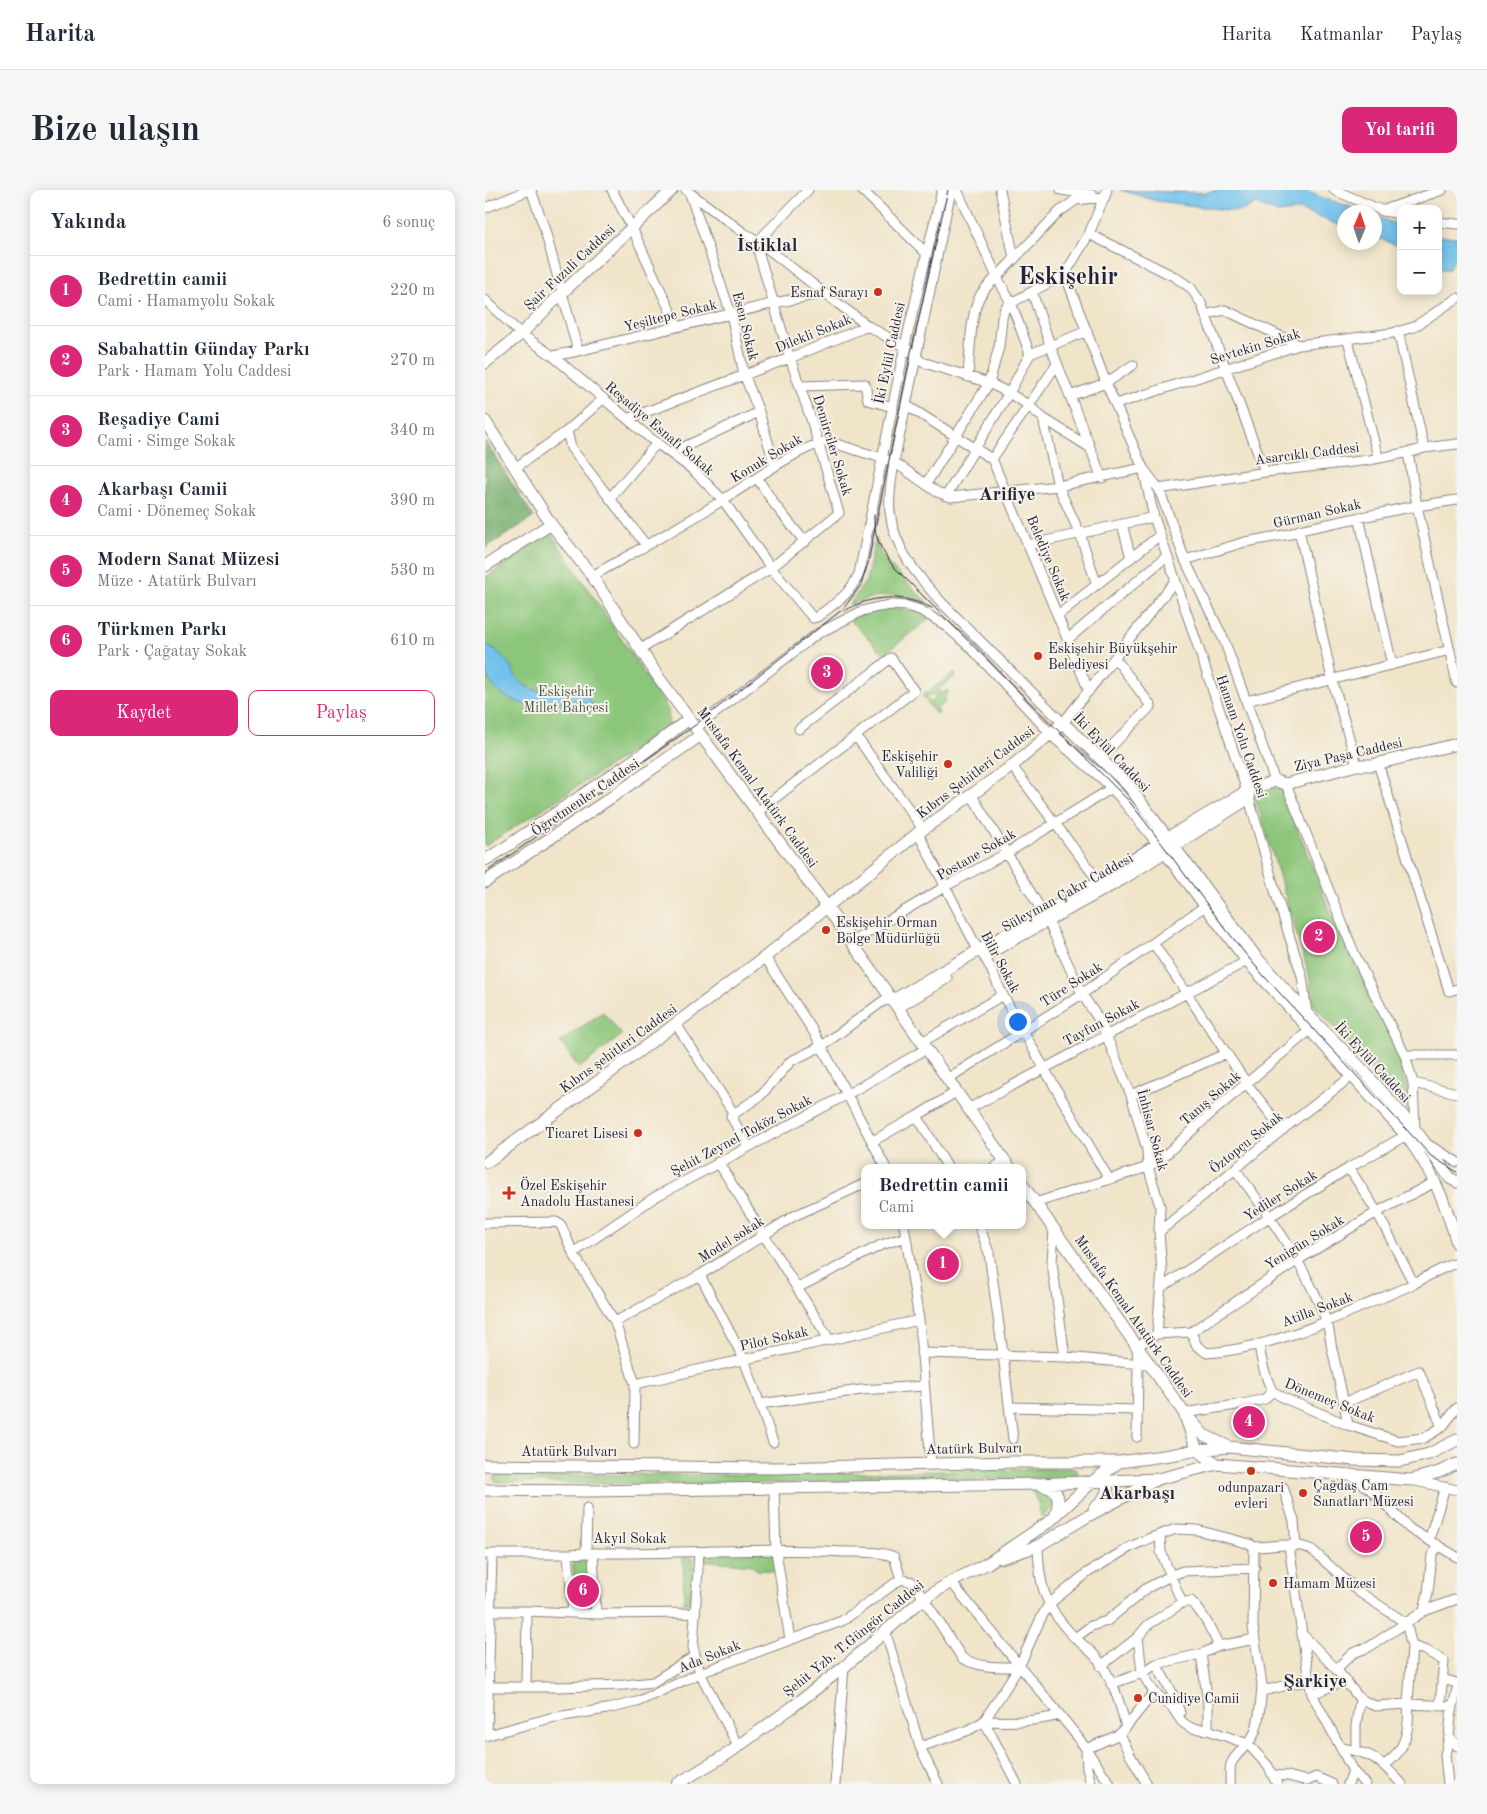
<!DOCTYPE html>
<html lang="tr">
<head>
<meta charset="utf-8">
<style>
  body { margin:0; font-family:"Old Standard TT",serif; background:#f6f6f7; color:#1f2937 }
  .controls { position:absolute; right:15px; top:15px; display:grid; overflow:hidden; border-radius:10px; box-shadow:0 2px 12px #0003 }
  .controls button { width:45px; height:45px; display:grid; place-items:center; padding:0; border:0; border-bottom:1px solid #e0e1e3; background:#fff; color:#1f2937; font:25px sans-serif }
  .compass { position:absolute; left:852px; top:15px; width:45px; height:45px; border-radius:50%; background:#fff; box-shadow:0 2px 12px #0003; rotate:2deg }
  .you { position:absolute; left:532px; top:831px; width:18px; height:18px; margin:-12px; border:4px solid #fff; border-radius:50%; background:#1a73e8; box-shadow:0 0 0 8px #1a73e833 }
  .badge { display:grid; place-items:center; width:32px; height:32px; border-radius:50%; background:#db2777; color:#fff; font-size:16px; font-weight:700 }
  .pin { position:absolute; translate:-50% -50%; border:2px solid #fff; box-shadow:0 1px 5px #0006 }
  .popup { position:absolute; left:376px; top:974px; width:165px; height:65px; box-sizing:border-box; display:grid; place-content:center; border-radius:10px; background:#fff; filter:drop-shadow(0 1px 4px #0005); font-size:16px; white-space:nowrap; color:#747a83 }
  .popup b { font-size:19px; color:#1f2937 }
  .popup::after { content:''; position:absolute; left:50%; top:100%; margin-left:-10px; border:10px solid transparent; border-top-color:#fff }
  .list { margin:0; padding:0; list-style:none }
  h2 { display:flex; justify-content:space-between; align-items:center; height:65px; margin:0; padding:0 20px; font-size:21px }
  h2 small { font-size:16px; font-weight:400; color:#747a83 }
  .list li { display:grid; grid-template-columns:32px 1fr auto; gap:15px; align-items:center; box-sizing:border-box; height:70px; padding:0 20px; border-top:1px solid #e0e1e3 }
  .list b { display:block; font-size:19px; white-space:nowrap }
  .list p { margin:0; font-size:16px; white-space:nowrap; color:#747a83 }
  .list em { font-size:16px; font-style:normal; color:#747a83 }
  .actions { display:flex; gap:10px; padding:15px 20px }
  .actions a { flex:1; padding:11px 0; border:1px solid #db2777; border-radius:10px; text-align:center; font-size:18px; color:#db2777 }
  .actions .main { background:#db2777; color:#fff }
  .map { position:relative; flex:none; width:972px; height:1594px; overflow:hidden; border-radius:10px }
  header { display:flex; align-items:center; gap:30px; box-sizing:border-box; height:70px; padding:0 25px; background:#fff; border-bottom:1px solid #e0e1e3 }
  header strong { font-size:24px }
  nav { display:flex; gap:28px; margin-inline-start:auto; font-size:18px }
  .intro { display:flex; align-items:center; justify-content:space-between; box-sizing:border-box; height:120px; padding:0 30px }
  h1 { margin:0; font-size:35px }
  .button { padding:12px 22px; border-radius:10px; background:#db2777; color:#fff; font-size:18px; font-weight:700 }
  main { display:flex; gap:30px; padding:0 30px }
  aside { flex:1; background:#fff; border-radius:10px; box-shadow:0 2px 12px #0003 }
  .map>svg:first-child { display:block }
  .green { fill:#8cc67a; stroke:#57745a }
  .forest { fill:#71ab6a; stroke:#4a6652 }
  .water { fill:#70c1ec; stroke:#497294 }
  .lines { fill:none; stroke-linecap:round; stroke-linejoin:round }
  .minor-casing { stroke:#898382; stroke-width:11 }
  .major-casing { stroke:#898382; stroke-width:13 }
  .minor { stroke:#fff; stroke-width:9 }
  .major { stroke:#fff; stroke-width:11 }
  .tram { stroke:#22223b; stroke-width:1 }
  .poi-dot { fill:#c8321e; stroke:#f7f3e8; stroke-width:2 }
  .labels { text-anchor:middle; stroke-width:4; stroke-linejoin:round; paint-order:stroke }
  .street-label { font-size:14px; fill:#22223b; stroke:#f7f3e8 }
  .poi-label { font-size:14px; fill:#22223b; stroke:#f7f3e8; text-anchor:start }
  .park-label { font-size:14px; fill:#475b51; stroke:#f7f3e8 }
  .district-label { font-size:19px; font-weight:bold; fill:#22223b; stroke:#f7f3e8 }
  .town-label { font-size:24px; font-weight:bold; fill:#22223b; stroke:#f7f3e8 }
</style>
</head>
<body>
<header>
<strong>Harita</strong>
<nav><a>Harita</a><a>Katmanlar</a><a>Paylaş</a></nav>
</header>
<div class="intro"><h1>Bize ulaşın</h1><a class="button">Yol tarifi</a></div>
<main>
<aside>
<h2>Yakında<small>6 sonuç</small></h2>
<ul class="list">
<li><span class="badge">1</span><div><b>Bedrettin camii</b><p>Cami · Hamamyolu Sokak</p></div><em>220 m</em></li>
<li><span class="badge">2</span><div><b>Sabahattin Günday Parkı</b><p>Park · Hamam Yolu Caddesi</p></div><em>270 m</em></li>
<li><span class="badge">3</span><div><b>Reşadiye Cami</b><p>Cami · Simge Sokak</p></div><em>340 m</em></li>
<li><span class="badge">4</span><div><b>Akarbaşı Camii</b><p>Cami · Dönemeç Sokak</p></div><em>390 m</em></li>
<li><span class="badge">5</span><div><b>Modern Sanat Müzesi</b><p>Müze · Atatürk Bulvarı</p></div><em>530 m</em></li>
<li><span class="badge">6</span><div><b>Türkmen Parkı</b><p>Park · Çağatay Sokak</p></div><em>610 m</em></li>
</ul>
<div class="actions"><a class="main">Kaydet</a><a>Paylaş</a></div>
</aside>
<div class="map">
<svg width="972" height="1594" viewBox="0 0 972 1594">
  <rect width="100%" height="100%" fill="#f7f3e8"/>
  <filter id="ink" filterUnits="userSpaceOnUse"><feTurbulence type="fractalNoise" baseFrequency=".02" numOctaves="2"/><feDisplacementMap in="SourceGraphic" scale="10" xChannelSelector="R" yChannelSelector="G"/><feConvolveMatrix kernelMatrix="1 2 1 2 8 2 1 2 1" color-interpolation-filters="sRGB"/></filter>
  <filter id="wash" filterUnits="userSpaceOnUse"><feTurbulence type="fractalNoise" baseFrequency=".0096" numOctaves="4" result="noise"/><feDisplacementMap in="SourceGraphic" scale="20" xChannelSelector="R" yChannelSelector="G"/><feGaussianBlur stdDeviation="1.12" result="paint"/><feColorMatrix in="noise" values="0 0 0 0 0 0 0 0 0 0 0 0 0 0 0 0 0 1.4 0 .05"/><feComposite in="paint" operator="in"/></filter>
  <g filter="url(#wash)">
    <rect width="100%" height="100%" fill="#f0e4c9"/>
    <!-- green -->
    <path class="green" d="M65 342 183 519 184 529 182 539 0 656V388Z
      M391 348 395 363 405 376 442 412C411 404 395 402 364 415L381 391Z
      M414 418 432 422 444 429 399 464 365 430 393 419Z
      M469 483 471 486 453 499 456 504 462 500 464 502 460 507 461 512 451 519 453 523 451 524 441 512 443 510 446 512 450 508 446 504 440 509 437 506Z
      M789 597 797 600 846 724 914 866 928 926 828 814 824 784 769 603Z
      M118 822 137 845 94 878 75 852Z
      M591 1278 593 1284 587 1287C395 1293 203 1296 11 1292L9 1288 12 1283 92 1285 325 1284Z
      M547 1301 564 1302 567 1304 569 1316 557 1328 552 1311Z
      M291 1361 294 1381 272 1380 268 1375 213 1370 214 1362Z
      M87 1366H104L108 1415 91 1417Z
      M198 1368H209L205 1413H199Z"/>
    <!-- forest -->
    <path class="forest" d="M0 251 49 327 0 358Z"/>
    <!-- water -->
    <path class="water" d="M635 0 719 3 732 0H817L879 22H859V37L815 20 793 23 770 14 758 20 750 21 672 11Z
      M890 26 916 36V57L890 47Z
      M953 46 972 47V69H969L964 79H953Z
      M0 454C6 458 14 462 19 468 31 479 27 491 47 499 76 510 85 485 110 516 101 513 92 509 83 510 75 511 68 516 61 516 37 518 4 505 0 478 0 470 0 462 0 454Z"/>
  </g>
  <g filter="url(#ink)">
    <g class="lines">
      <defs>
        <path id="minor" d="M46 0 59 37 93 161
          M127 0 147 38 192 136
          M201 0 259 43 273 51 339 103 383 136 420 157 437 172 504 193 524 203 543 215 558 228 604 257
          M377 0 442 64
          M466 0 409 272C407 289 403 305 405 322 409 360 435 389 459 415L578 533 690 391
          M472 0 512 87C505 93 498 100 494 108 485 127 485 165 483 187
          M515 0 529 68
          M576 0 608 5
          M849 0 898 21 916 24
          M205 4 246 124 259 184 274 222 290 276
          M0 18 44 0
          M899 20 957 0
          M953 32 972 34
          M604 44 690 87 706 98 716 113 780 282
          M273 51 323 0
          M580 84 621 193 658 278 674 299 700 370 739 450 790 591
          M547 102 565 155 617 288
          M0 110 36 144 68 166 165 248 208 280 238 310 286 378 328 428 332 427C352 411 362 408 374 384L420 155 457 0
          M720 125 740 120 814 155
          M913 141 939 258
          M863 150 893 267
          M545 164 526 113 512 87 574 22 591 10 620 7
          M68 166 93 161 290 113 339 103
          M572 174 507 269 604 501
          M315 196 380 194 383 210 408 217
          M585 206 621 193 648 175
          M631 214 814 155 908 143 929 137 972 108
          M421 215 507 269
          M558 228 573 296 595 344 612 395
          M142 229 305 168 383 136
          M82 241 86 258 161 355
          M923 262 932 316 972 493
          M186 263 274 222
          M30 278 82 241 118 209
          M272 288 290 315 320 352
          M441 294 504 193 514 157 517 128 520 118 526 113 580 84 604 44 622 0
          M674 299 780 282 884 270 930 261 939 258 972 254
          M461 306 524 203 545 164 602 141
          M125 308 172 253
          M874 327 907 475
          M637 334 646 368
          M814 340 847 489 872 575
          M543 355 669 327
          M700 370 760 352 805 344 814 340 925 317 972 310
          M107 386C151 361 196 337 239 309 269 291 308 260 342 251L409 272 452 302 466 307 573 296 658 278 669 327 762 601 791 704 817 786 822 824
          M573 425 675 345
          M583 449 682 366
          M156 459 286 378 354 323 327 232 305 168 274 64 273 51
          M761 511 965 460
          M211 538 332 444 377 421 393 417 406 415 422 416 435 420 460 435 485 457 566 544
          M371 546 438 639
          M615 568 666 516 630 468
          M893 573 964 801 972 799
          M527 576 614 692
          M486 604 563 731 597 804 616 833 646 905 662 960 663 977 675 1016 674 1042 677 1081 672 1144
          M272 622 429 501 406 468 314 539
          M433 643 493 760C506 772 510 792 519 807 553 868 588 929 624 989
          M367 752 461 696 522 663 627 598
          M669 754 762 894 798 940
          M280 767 330 844 401 978
          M191 834 249 924
          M437 852 518 805
          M920 865H972
          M462 889 597 804 720 716
          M928 893 972 903
          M646 905 742 863
          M483 919 762 771
          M432 926 463 978
          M388 951 432 926 471 902
          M942 954 972 972
          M263 957 246 926 275 906 306 871 337 856 398 811 408 810
          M233 972 344 1149
          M509 978 520 970
          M864 978 892 1022 929 1094
          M750 979C785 1026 820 1075 841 1130 845 1140 845 1152 848 1163 853 1187 859 1211 863 1235
          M550 1013 663 977 679 966 731 919 825 840
          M0 1033 71 1032 76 1035 88 1063 130 1132 150 1194 149 1254
          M419 1035 434 1130 446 1274
          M494 1035 504 1063 518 1164 528 1249
          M569 1039 567 1073 580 1167
          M674 1042 797 940 867 886
          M88 1063 170 1007 363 904 441 859
          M215 1085 259 1169 288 1252
          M677 1097 784 1027 864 978 930 940 928 893 920 865 870 765 801 594
          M312 1098 396 1055 421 1047
          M130 1132 215 1085 309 1026 379 994
          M706 1142 712 1156 722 1163C792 1158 861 1123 924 1096 941 1088 954 1078 972 1073
          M774 1154C776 1171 780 1186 787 1201
          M436 1163 580 1167 658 1174
          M150 1194 434 1130
          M859 1213 934 1181 957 1237
          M275 1214 376 1200 439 1196
          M525 1217 652 1220
          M699 1223 758 1214 780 1209 787 1201 801 1209 863 1235 913 1251 939 1248 957 1237 972 1218
          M652 1247 653 1174 652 1156 672 1144 706 1142 813 1070 892 1022 950 992
          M866 1286 884 1298 925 1339 972 1367
          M926 1290 972 1300
          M798 1297 809 1331 811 1356
          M289 1298 291 1361 305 1450
          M675 1345 676 1362 697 1413 663 1435 653 1447 657 1483 671 1474 716 1464 734 1456 770 1449
          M944 1350 960 1297
          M553 1356C554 1396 560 1417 588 1446 595 1453 604 1459 611 1467 627 1486 635 1513 641 1537L635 1544 645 1565 662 1594
          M804 1356 817 1444 851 1479 875 1509 890 1516 923 1514C925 1538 921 1562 899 1575
          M214 1362 208 1457 215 1483 253 1556
          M101 1363 102 1318
          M108 1363 111 1424
          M0 1364H83L101 1363C187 1364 274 1357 360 1362 373 1362 398 1361 409 1367L416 1389
          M83 1364 88 1423
          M466 1392 592 1546 601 1559 602 1578 606 1594
          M697 1413 706 1411C719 1424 726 1440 734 1456
          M0 1421H42L111 1424 210 1423
          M939 1421 943 1403 947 1365 953 1355
          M400 1440 435 1557 453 1594
          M817 1444 824 1490 827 1504 859 1491
          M590 1448 606 1436 622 1431 662 1398 685 1386 698 1381 770 1378
          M927 1456 923 1514 968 1516
          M716 1464 723 1513V1540
          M671 1474 690 1508 695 1523
          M616 1476 653 1447
          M851 1479 868 1463 884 1457 939 1421 972 1409
          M957 1489 972 1493
          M626 1494 657 1483 669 1502 687 1517 697 1532 706 1538 723 1540 763 1554 783 1576 792 1594
          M0 1497H72L139 1495 168 1492 210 1466
          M41 1497 42 1421
          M777 1501 824 1490
          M827 1504 868 1581 863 1594
          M641 1537 669 1502
          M2 1545 7 1364
          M0 1546 65 1528 122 1519 152 1512 215 1483 357 1431 416 1389 427 1392 432 1398 477 1468C494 1478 514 1477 534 1477
          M964 1547 966 1525 972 1499
          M435 1557 484 1540 499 1531 534 1477 556 1428 564 1414 602 1383 645 1357 663 1349 691 1339 712 1340 765 1354 769 1357C787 1357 811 1351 827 1360L874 1402 921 1433 927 1456 942 1461 959 1471 955 1516
          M857 1558C891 1564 894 1570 917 1594
          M871 1561V1536L875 1509
          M868 1581 880 1594
          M788 1585 803 1586 822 1591 831 1587 847 1594
          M350 1594 359 1477
          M532 1594 499 1531C526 1532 549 1532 575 1525
          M625 1594 601 1559 635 1544
          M745 1594C746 1588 744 1580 746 1574 751 1562 765 1555 770 1542 775 1528 776 1509 777 1495L768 1437 769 1357
          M963 1594 960 1565 964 1547 972 1556"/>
        <path id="major" d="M0 173 36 144 76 104 187 0
          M0 231 66 334 107 386 174 488 342 717 525 978
          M0 376 66 334
          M566 544 619 589 635 606 673 653 762 771 921 945C947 981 960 1010 972 1053
          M0 670 18 659 162 561 204 529
          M0 692 124 609 216 545
          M504 763 636 690 764 608
          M408 810 558 723 614 692 680 649 762 601 790 591 801 594 872 575H887L972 554
          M413 817 461 788
          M2 972 118 888 280 767 433 643 527 576 578 533 643 595 771 767 822 824 875 877 907 913 932 942 965 988 972 992
          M537 994 699 1223 712 1260 732 1274
          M702 1226 719 1245 742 1256
          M0 1275 291 1278 530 1272H634L685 1265 712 1260 744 1257 870 1270 915 1271 944 1264 972 1250
          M558 1296C575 1299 575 1310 571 1324
          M0 1300 102 1301 551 1294 673 1289 732 1274 926 1290 954 1282 972 1274
          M609 1319C620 1309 626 1301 620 1286
          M516 1368 553 1356 603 1326 669 1291
          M192 1594 244 1563 306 1518 359 1477 438 1409 466 1392 503 1373 565 1331 607 1292 634 1272"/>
      </defs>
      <!-- minor casing -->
      <use href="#minor" class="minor-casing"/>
      <!-- major casing -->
      <use href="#major" class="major-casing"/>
      <!-- minor -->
      <use href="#minor" class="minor"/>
      <!-- major -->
      <use href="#major" class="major"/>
      <!-- tram -->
      <path class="tram" d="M389 325C388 345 396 360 408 376L643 610C689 667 730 729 778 785L933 952 946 966 972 982
        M359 421C388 404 417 404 447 418
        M0 683 209 536 358 419 376 395 383 373 426 162 463 0"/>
    </g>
  </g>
  <!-- markers -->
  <g class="poi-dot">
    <circle cx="393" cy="102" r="5"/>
    <circle cx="553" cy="466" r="5"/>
    <circle cx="463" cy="574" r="5"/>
    <circle cx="341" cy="740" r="5"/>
    <circle cx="153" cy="943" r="5"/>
    <path d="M21.5 995.5h5v5h5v5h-5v5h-5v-5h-5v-5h5z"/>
    <circle cx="766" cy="1281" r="5"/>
    <circle cx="818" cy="1303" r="5"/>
    <circle cx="788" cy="1393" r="5"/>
    <circle cx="653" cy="1508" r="5"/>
  </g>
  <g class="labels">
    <!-- street labels -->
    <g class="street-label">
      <text transform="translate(84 77) rotate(-43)" y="5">Şair Fuzuli Caddesi</text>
      <text transform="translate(185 125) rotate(-14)" y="5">Yeşiltepe Sokak</text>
      <text transform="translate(261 136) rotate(76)" y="5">Esen Sokak</text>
      <text transform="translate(328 143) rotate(-22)" y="5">Dilekli Sokak</text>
      <text transform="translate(770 156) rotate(-17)" y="5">Sevtekin Sokak</text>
      <text transform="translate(404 163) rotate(-78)" y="5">İki Eylül Caddesi</text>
      <text transform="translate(175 238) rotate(40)" y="5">Reşadiye Esnafı Sokak</text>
      <text transform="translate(348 255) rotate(73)" y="5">Demirciler Sokak</text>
      <text transform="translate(822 263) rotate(-7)" y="5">Asarcıklı Caddesi</text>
      <text transform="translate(281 268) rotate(-31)" y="5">Konuk Sokak</text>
      <text transform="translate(832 323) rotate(-13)" y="5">Gürman Sokak</text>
      <text transform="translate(564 368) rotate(67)" y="5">Belediye Sokak</text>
      <text transform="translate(757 546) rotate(71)" y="5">Hamam Yolu Caddesi</text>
      <text transform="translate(627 562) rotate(46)" y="5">İki Eylül Caddesi</text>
      <text transform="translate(863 564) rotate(-13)" y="5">Ziya Paşa Caddesi</text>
      <text transform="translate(490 582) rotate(-37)" y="5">Kıbrıs Şehitleri Caddesi</text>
      <text transform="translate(273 597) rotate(54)" y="5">Mustafa Kemal Atatürk Caddesi</text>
      <text transform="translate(100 607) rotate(-34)" y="5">Öğretmenler Caddesi</text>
      <text transform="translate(491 664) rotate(-30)" y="5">Postane Sokak</text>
      <text transform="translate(582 702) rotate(-29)" y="5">Süleyman Çakır Caddesi</text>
      <text transform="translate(516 772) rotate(62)" y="5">Bilir Sokak</text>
      <text transform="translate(586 794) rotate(-33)" y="5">Türe Sokak</text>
      <text transform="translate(616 832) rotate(-28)" y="5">Tayfun Sokak</text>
      <text transform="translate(133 858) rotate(-36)" y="5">Kıbrıs şehitleri Caddesi</text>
      <text transform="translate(888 872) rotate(47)" y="5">İki Eylül Caddesi</text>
      <text transform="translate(725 908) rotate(-41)" y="5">Tanış Sokak</text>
      <text transform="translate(668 940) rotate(75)" y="5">İnhisar Sokak</text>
      <text transform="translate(256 945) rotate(-28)" y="5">Şehit Zeynel Toköz Sokak</text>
      <text transform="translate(761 952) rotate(-39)" y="5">Öztopçu Sokak</text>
      <text transform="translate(795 1005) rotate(-32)" y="5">Yediler Sokak</text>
      <text transform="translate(246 1049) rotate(-32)" y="5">Model sokak</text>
      <text transform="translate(819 1052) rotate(-32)" y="5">Yenigün Sokak</text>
      <text transform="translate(832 1119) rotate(-21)" y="5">Atilla Sokak</text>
      <text transform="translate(649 1126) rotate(55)" y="5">Mustafa Kemal Atatürk Caddesi</text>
      <text transform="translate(289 1148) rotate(-13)" y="5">Pilot Sokak</text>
      <text transform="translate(845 1210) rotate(22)" y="5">Dönemeç Sokak</text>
      <text transform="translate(489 1258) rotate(-1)" y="5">Atatürk Bulvarı</text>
      <text x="84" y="1266">Atatürk Bulvarı</text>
      <text x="145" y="1353">Akyıl Sokak</text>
      <text transform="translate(368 1448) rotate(-39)" y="5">Şehit Yzb. T.Güngör Caddesi</text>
      <text transform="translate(224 1466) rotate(-22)" y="5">Ada Sokak</text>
    </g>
    <!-- poi labels -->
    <g class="poi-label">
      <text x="383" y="107" text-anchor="end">Esnaf Sarayı</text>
      <text x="563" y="463">Eskişehir Büyükşehir<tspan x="563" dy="16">Belediyesi</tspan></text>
      <text x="453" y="571" text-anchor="end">Eskişehir<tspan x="453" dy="16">Valiliği</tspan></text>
      <text x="351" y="737">Eskişehir Orman<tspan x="351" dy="16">Bölge Müdürlüğü</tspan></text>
      <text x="143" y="948" text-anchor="end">Ticaret Lisesi</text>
      <text x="35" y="1000">Özel Eskişehir<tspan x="35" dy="16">Anadolu Hastanesi</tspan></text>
      <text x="828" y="1300">Çağdaş Cam<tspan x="828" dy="16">Sanatları Müzesi</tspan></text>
      <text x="766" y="1302" text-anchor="middle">odunpazari<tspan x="766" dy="16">evleri</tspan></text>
      <text x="798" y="1398">Hamam Müzesi</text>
      <text x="663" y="1513">Cunidiye Camii</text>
    </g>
    <!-- park labels -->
    <g class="park-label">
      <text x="81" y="506">Eskişehir<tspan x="81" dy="16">Millet Bahçesi</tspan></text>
    </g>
    <!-- district labels -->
    <g class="district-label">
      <text x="282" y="61">İstiklal</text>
      <text x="522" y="310">Arifiye</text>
      <text x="652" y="1309">Akarbaşı</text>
      <text x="830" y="1497">Şarkiye</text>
    </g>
    <!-- town labels -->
    <g class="town-label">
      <text x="583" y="94">Eskişehir</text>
    </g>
  </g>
</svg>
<div class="controls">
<button>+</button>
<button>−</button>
</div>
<svg class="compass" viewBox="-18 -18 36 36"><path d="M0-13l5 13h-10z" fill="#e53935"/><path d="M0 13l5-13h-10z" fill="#747a83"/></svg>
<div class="you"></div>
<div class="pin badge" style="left:458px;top:1074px">1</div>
<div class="popup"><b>Bedrettin camii</b>Cami</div>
<div class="pin badge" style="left:834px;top:747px">2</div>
<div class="pin badge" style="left:342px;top:483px">3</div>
<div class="pin badge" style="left:764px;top:1232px">4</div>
<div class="pin badge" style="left:881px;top:1347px">5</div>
<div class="pin badge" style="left:98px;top:1401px">6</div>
</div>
</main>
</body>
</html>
